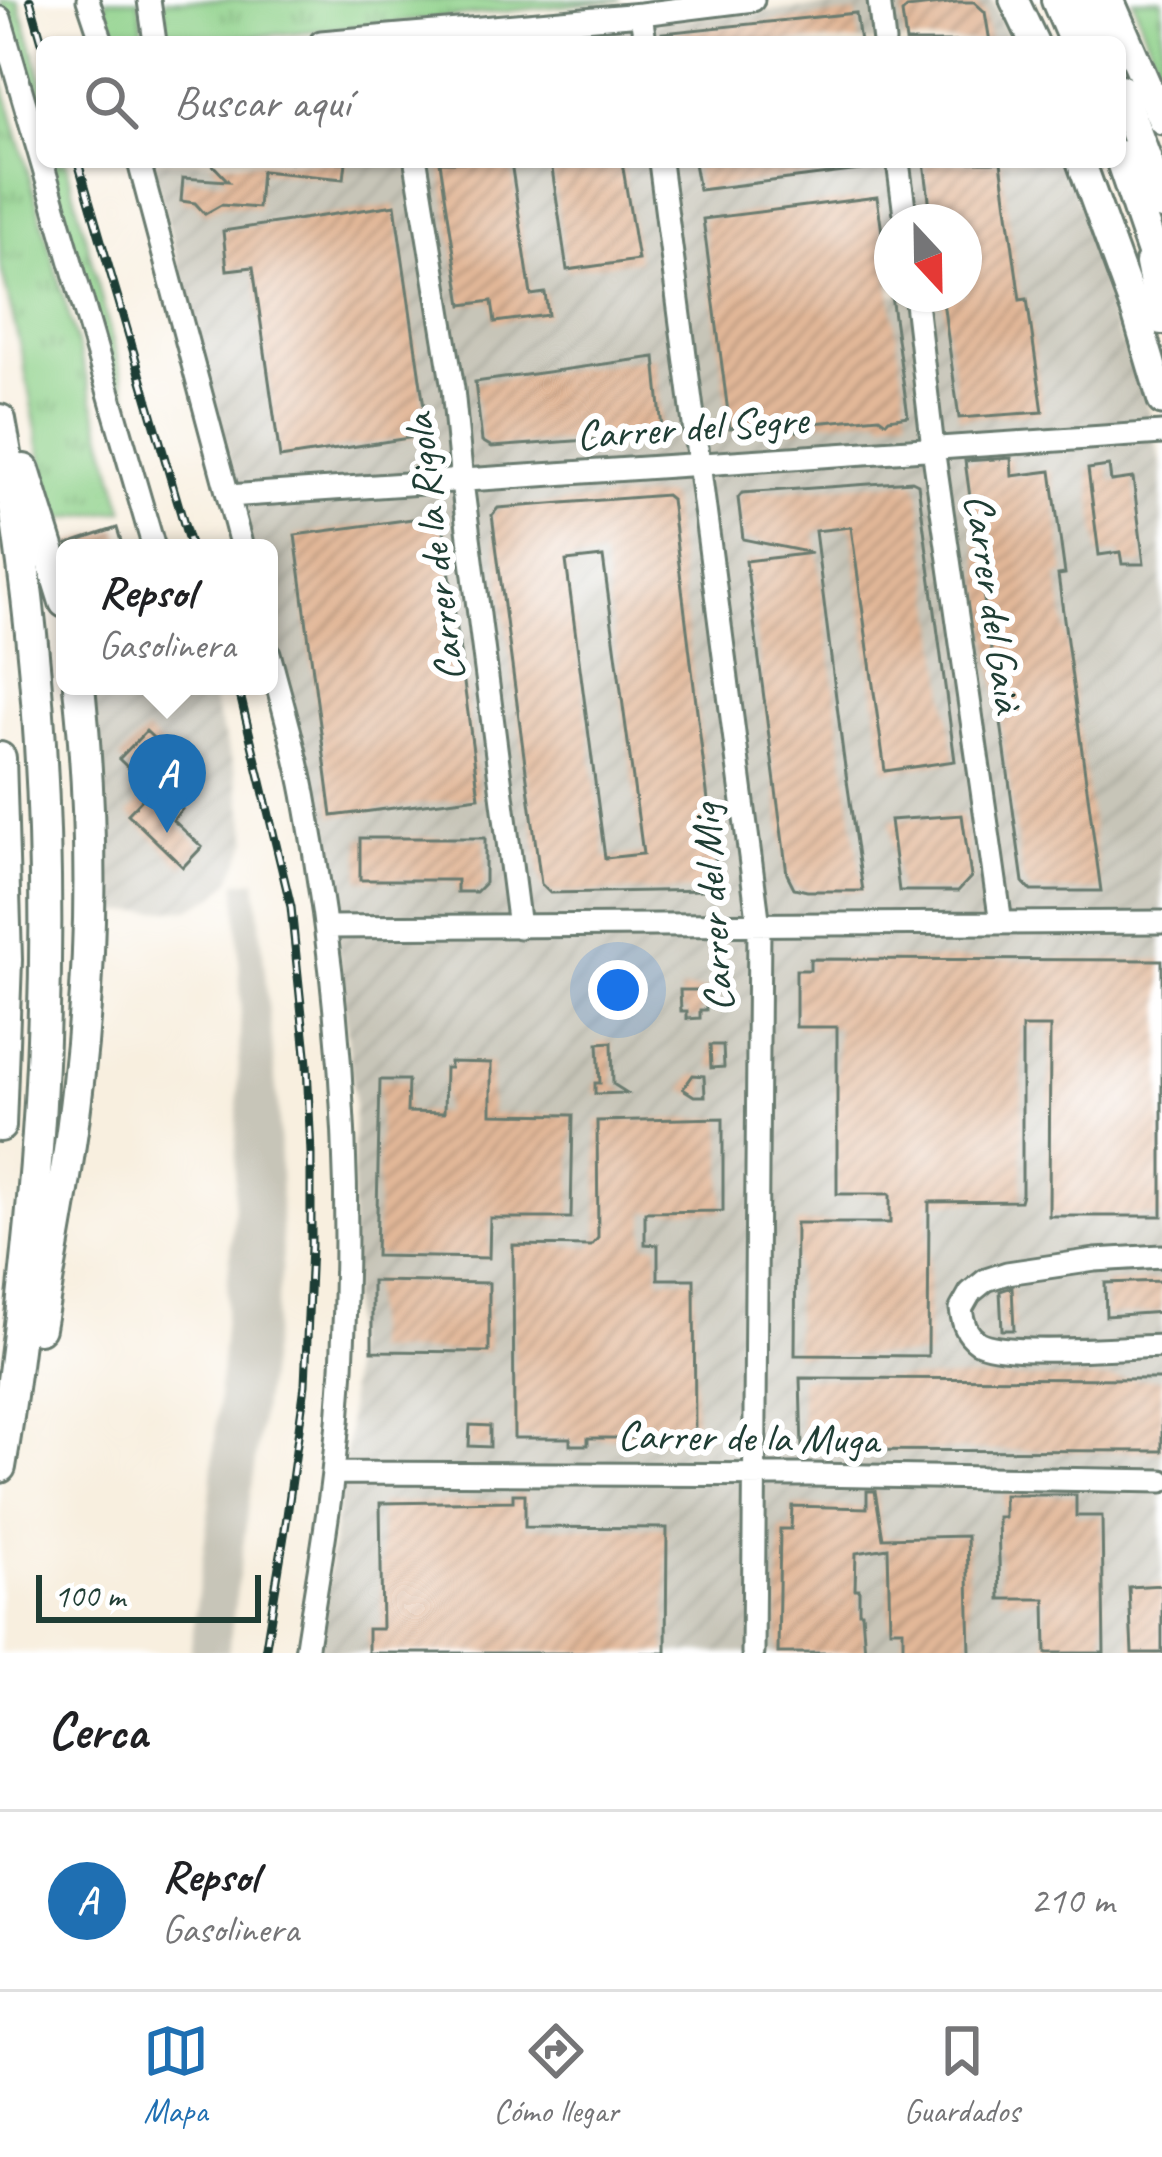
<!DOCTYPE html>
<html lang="es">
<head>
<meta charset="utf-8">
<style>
  body { margin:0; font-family:Caveat,sans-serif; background:#f2f2f2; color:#202124 }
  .compass { position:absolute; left:874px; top:204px; width:108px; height:108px; border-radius:50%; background:#fff; box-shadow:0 3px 9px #0004; rotate:158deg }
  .scale { position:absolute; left:36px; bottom:30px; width:225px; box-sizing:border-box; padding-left:12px; border:6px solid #1f3d34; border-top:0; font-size:33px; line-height:42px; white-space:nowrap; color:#1f3d34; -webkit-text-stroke:9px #fff; paint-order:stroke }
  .you { position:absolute; left:618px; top:990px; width:42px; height:42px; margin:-30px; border:9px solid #fff; border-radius:50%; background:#1a73e8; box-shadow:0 0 0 18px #1a73e833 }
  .badge { display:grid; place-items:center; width:78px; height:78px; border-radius:50%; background:#1f6fb2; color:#fff; font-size:39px; font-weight:700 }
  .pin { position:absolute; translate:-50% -99px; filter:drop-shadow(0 3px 6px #0008) }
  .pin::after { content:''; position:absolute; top:63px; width:42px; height:36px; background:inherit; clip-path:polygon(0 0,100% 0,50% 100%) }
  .popup { position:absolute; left:56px; top:539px; width:222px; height:156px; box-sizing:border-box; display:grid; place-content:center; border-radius:18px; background:#fff; filter:drop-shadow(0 3px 9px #0005); font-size:39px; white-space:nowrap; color:#757577 }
  .popup b { font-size:45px; color:#202124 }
  .popup::after { content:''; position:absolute; left:50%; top:100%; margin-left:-24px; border:24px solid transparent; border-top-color:#fff }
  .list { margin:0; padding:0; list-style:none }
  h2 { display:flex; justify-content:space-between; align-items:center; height:156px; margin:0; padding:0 48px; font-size:51px }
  h2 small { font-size:39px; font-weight:400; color:#757577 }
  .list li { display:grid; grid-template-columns:78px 1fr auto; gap:36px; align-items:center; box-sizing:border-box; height:180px; padding:0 48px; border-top:3px solid #e0e0e0 }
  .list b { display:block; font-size:45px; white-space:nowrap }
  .list p { margin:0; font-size:39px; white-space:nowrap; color:#757577 }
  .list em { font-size:39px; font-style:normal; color:#757577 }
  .icon { flex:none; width:66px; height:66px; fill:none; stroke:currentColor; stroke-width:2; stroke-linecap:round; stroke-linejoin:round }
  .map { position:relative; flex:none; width:1162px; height:1653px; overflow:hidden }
  .search { position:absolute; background:#fff; box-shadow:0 3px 9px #0004; left:36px; right:36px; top:36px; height:132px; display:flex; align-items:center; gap:30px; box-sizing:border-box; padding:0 42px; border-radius:18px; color:#757577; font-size:45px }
  .sheet { height:336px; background:#fff }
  nav { display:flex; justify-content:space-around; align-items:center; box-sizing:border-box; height:168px; border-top:3px solid #e0e0e0; background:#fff; font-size:33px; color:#757577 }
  nav a { display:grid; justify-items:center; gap:6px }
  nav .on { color:#1f6fb2 }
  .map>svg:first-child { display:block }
  .industrial { fill:url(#industrial-furrows); fill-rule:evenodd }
  .railway { fill:#c7c5b8 }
  .grass { fill:url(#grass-tufts); stroke:#56865e; stroke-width:3 }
  .building { fill:url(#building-hatch); fill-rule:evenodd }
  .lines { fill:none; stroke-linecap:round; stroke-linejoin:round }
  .minor-casing { stroke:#6b7b70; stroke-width:27 }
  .major-casing { stroke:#6b7b70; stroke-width:33 }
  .highway-casing { stroke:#6b7b70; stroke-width:36 }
  .minor { stroke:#fff; stroke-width:21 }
  .major { stroke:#fff; stroke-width:27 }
  .highway { stroke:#fff; stroke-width:30 }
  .rail-casing { stroke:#1f3d34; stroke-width:9 }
  .rail { stroke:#fff; stroke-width:4.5; stroke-dasharray:14; stroke-linecap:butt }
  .labels { text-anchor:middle; stroke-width:12; stroke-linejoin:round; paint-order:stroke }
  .street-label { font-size:42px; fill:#1f3d34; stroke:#fff }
</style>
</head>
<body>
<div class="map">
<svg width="1162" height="1653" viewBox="0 0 1162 1653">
  <defs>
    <pattern id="industrial-furrows" width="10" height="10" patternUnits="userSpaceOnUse" patternTransform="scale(3)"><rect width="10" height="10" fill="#c7c5b8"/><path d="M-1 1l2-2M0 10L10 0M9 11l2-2" fill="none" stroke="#aaaa9f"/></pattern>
    <pattern id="grass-tufts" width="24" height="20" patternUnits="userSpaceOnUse" patternTransform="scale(3)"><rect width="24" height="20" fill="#8dd088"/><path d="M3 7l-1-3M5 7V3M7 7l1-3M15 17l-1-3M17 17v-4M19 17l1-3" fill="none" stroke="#73aa70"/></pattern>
    <pattern id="building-hatch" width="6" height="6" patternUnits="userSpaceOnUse" patternTransform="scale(3)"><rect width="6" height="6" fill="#e2b798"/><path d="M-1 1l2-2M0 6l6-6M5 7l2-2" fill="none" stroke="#b7967d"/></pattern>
  </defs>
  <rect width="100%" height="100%" fill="#fff"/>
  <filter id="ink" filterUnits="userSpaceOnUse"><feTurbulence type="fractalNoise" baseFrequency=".00833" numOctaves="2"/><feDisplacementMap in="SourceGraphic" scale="24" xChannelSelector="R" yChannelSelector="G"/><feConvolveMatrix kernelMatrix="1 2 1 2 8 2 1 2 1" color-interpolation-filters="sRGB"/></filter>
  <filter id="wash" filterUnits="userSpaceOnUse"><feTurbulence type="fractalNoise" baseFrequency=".004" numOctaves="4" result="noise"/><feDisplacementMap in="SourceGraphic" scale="48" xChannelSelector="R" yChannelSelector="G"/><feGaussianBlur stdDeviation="2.7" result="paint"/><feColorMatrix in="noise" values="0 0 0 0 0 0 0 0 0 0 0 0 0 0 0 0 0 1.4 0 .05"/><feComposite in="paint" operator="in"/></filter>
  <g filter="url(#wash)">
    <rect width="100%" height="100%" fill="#f8efdf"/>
    <!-- industrial -->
    <path class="industrial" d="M910 0H992L1010 42H417L431 38Z
      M151 162H1062L1097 245 1112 321 1145 392 1162 468V1653H317L348 1433 354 1099 341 977 331 891 269 632V548H249L230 461ZM892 222H964V294H892Z
      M72 686H208L235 771 249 840 231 879 216 895 189 909 102 913Z"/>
    <!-- railway -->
    <path class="railway" d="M256 880 279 1117 282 1269 228 1653H190L210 1501 234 1204 241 1004 236 882Z"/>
    <!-- grass -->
    <path class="grass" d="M1 0H18L42 80V141Z
      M106 0H139L144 41 113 42 105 12Z
      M166 0H621L200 42H177L161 29 158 10Z
      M1133 0H1162V78Z
      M0 70 12 115 124 510 53 520 23 359 0 263Z
      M48 162H66L134 424 172 548H160Z"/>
    <g id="blocks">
      <!-- building -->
      <path class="building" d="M957 2H974L985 12 990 42H906L902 13 907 8Z
        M856 13 860 42H662V33Z
        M210 162H346L344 179 261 171 258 208 221 205 205 214 195 203 181 201 183 178 228 181Z
        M440 162H511L531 295 545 293 548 315 495 322 492 301 462 305Z
        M551 162H622L638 260 567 270Z
        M869 162V169L699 190 694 163Z
        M924 162H1001L1020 300 1027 299 1043 412 959 418 942 294H964V222H932Z
        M877 197 908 416 889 419 886 422 879 417 802 424 797 431 791 423 756 427 753 431 744 426 730 428 703 219Z
        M395 205 428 435 280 458 253 267 227 270 223 231Z
        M655 357 662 429 657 435 492 447 482 441 475 382Z
        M1011 458 1012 476 1051 471 1065 574 1058 575 1101 891H1031L1023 882 965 461Z
        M1109 466 1111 481 1133 478 1144 564H1122L1120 552 1099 555 1088 469Z
        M912 481 918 484 955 761 885 771 851 527 815 531 843 753 863 891H807L794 888 787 874 746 561 812 553 743 539 738 498 742 493Z
        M666 495 671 499 718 882 715 887 707 890 550 893 541 884 492 515 498 508ZM603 557 643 854 605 858 566 561Z
        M442 515 479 797 332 816 295 535Z
        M117 528 123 548H69L68 544Z
        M146 731 200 782 178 805 182 809 173 820 202 847 183 867 128 814 151 790 119 759Z
        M962 815 971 877 958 891H899L890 820Z
        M360 838H485V883L476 892H457V880H360Z
        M810 959 1162 960V1216H1049L1050 1027H1022V1194L1020 1201 929 1202 928 1356 795 1355 796 1223H890V1194H837V1027H796V970H810Z
        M680 990H706V1010H700V1018L687 1019V1011H681Z
        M612 1042 613 1084 627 1093 595 1094V1083H600L598 1043Z
        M710 1045H723L724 1067 711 1068Z
        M450 1062 491 1063V1114L573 1115 571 1218H490L489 1258 376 1256 380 1080H408L407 1112 444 1113 445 1068H450Z
        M693 1075 704 1076 705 1096H694L683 1089Z
        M723 1118V1211L645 1212V1244L658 1245V1279H694L695 1438H588V1445H570V1438H514L513 1245 591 1246 598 1238 597 1121Z
        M372 1281 489 1283V1352L372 1351Z
        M1162 1281V1312L1106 1316 1105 1283Z
        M1012 1287 1014 1330H1002L1000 1291Z
        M800 1378 1162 1379V1451L802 1450Z
        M470 1425 490 1426V1447L469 1446Z
        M867 1491H875L883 1538 967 1536 970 1653H903V1629H890L888 1548 856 1553 855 1589H859V1612H862L865 1653H778L780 1529H791L792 1506 867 1508Z
        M513 1494H525V1527L667 1528 666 1653H368V1629H382L380 1503 513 1501Z
        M1004 1495H1076V1516H1102L1104 1653H1046L1045 1599H1000L998 1517H1004Z
        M1162 1585V1653H1132L1129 1587Z"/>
    </g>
  </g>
  <g filter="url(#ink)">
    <use href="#blocks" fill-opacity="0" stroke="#6b7b70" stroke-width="3"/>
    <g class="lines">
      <defs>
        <path id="minor" d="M88 0 102 42
          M149 0 155 42
          M879 0 884 42
          M641 14 645 42
          M0 18 154 548
          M321 42 641 14 753 0
          M139 162 242 548
          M416 162 453 389 462 482 519 927
          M660 162 759 926 753 1653
          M898 162 906 222
          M915 294 933 448 1001 923
          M228 496 1162 433
          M269 653C281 700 295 746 304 794 346 1016 358 1248 333 1473 326 1533 315 1593 306 1653
          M326 927 1162 922
          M1162 1256 1095 1260 1007 1273 986 1280 970 1293 961 1309C963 1323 966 1334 978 1342 1003 1357 1126 1347 1162 1346
          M333 1473 810 1475 1162 1481"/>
        <path id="major" d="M1014 0 1034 42
          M1110 0 1162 120
          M1081 162 1136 313 1162 401"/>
        <path id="highway" d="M1057 0 1075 42
          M1083 0 1101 42
          M1120 90 1162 204
          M1120 156 1162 279
          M1151 263 1162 319
          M0 420C50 684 56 954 31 1222 23 1304 14 1385 0 1467
          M24 470 65 602
          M0 758 6 960 0 1126
          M39 1328C53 1247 69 1165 78 1082 93 951 93 817 79 686"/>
      </defs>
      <!-- minor casing -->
      <use href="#minor" class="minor-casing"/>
      <!-- major casing -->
      <use href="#major" class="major-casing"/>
      <!-- highway casing -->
      <use href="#highway" class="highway-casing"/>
      <!-- minor -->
      <use href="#minor" class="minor"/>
      <!-- major -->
      <use href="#major" class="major"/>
      <!-- highway -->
      <use href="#highway" class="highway"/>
      <defs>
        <path id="rail" d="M30 0 42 42
          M78 162 191 548
          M238 686 291 907 307 1064 311 1154V1246L305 1385 286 1523 265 1653"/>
      </defs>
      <!-- rail casing -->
      <use href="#rail" class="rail-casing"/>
      <!-- rail -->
      <use href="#rail" class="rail"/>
    </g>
  </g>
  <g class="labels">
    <!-- street labels -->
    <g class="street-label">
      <text transform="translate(692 426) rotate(-4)" y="15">Carrer del Segre</text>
      <text transform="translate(433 548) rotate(-97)" y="15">Carrer de la Rigola</text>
      <text transform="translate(995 603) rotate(82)" y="15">Carrer del Gaià</text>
      <text transform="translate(711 908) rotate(-94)" y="15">Carrer del Mig</text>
      <text transform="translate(748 1436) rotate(1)" y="15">Carrer de la Muga</text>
    </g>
  </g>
</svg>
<svg class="compass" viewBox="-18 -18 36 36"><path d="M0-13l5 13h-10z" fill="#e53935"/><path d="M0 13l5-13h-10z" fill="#757577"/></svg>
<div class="scale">100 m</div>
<div class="you"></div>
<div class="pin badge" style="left:167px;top:833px">A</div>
<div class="popup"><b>Repsol</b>Gasolinera</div>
<div class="search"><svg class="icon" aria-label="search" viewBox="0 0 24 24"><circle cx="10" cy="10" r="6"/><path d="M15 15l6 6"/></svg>Buscar aquí</div>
</div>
<section class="sheet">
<h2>Cerca<small></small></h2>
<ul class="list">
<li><span class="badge">A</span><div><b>Repsol</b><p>Gasolinera</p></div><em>210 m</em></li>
</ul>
</section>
<nav>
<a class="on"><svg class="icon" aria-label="map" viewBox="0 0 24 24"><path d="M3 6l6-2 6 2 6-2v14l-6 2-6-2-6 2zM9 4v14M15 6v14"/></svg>Mapa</a>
<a><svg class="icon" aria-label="directions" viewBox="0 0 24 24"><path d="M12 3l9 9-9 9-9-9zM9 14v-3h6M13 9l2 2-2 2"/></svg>Cómo llegar</a>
<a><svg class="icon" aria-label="saved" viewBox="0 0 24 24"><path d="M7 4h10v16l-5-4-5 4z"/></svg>Guardados</a>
</nav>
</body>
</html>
